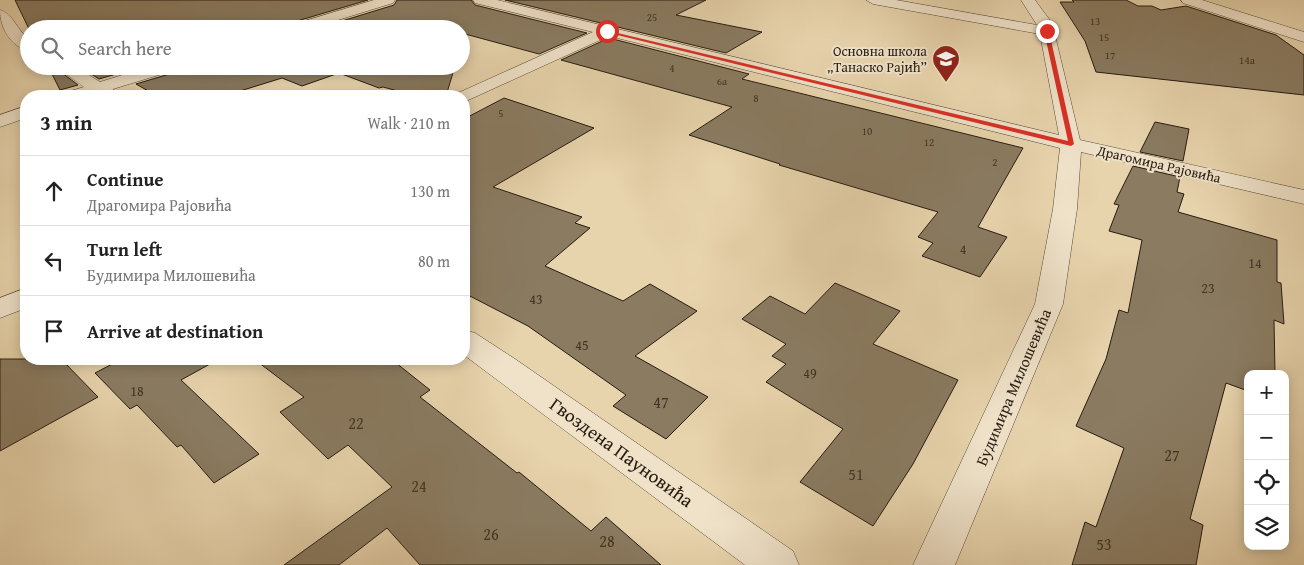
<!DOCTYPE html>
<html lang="en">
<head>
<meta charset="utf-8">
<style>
  body { margin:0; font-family:"Gentium Book Plus",serif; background:#f6f6f6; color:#222 }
  .controls { position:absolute; right:15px; bottom:15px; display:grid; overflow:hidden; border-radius:10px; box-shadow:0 2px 12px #0003 }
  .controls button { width:45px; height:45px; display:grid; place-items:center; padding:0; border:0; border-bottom:1px solid #e0e0e0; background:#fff; color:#222; font:25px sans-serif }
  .stop { position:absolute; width:15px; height:15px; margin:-11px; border:4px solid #d93025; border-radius:50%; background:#fff }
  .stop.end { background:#d93025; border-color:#fff; box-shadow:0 1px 5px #0008 }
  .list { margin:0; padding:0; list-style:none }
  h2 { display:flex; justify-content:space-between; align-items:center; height:65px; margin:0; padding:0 20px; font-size:21px }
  h2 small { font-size:16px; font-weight:400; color:#767676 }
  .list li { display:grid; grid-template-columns:32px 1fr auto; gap:15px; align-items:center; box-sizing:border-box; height:70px; padding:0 20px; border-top:1px solid #e0e0e0 }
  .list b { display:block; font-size:19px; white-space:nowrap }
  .list p { margin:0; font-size:16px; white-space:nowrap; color:#767676 }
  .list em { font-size:16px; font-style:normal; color:#767676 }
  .icon { flex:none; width:28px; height:28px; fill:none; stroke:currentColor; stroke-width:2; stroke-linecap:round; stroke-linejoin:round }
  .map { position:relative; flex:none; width:1304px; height:565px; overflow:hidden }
  .search { position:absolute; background:#fff; box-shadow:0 2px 12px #0003; left:20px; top:20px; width:450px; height:55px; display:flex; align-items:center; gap:12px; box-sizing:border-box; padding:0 18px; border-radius:28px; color:#767676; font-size:19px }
  .panel { position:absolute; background:#fff; box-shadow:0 2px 12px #0003; left:20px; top:90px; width:450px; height:275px; border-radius:20px }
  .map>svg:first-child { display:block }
  .building { fill:#8a7b61; stroke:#261c10 }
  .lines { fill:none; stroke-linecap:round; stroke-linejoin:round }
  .minor-casing { stroke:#564a37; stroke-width:1 }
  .minor { fill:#efe2c9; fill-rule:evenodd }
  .route { fill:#d93025 }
  .labels { text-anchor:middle; stroke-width:4; stroke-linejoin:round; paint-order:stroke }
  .far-number-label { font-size:11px; fill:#3f3424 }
  .far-poi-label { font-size:14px; fill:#261c10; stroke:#efe2c9; text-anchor:end }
  .far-street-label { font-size:14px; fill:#261c10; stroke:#efe2c9 }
  .number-label { font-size:14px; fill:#3f3424 }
  .street-label { font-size:16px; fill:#261c10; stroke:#efe2c9 }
  .near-number-label { font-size:16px; fill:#3f3424 }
  .near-street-label { font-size:19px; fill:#261c10; stroke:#efe2c9 }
</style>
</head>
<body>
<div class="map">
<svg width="1304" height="565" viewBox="0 0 1304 565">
  <rect width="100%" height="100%" fill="#e7d3ac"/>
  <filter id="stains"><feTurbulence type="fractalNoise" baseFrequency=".004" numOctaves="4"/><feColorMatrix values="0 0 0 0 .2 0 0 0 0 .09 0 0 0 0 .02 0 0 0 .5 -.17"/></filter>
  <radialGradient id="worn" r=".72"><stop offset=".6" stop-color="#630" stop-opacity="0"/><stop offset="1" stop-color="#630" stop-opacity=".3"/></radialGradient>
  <!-- building -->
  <path class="building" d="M15 0H368L287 24 284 29H29Z
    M397 0H471L475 5 587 33 539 54 465 34 461 46V29H316L394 5Z
    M505 0H706L676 15 762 32 726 53Z
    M1072 0H1126L1138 6H1152L1161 10 1186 6 1276 35 1304 55V95L1096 72 1085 41 1060 2H1074Z
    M609 38 749 74 742 79 1023 148 978 227 1007 237 980 277 922 256 933 243 918 237 938 212 779 165 780 164 689 135 732 107 561 60Z
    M48 66H53L78 85 60 90Z
    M79 66H144L99 79Z
    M179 66H455L446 96H416L383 87 379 88 339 73 302 86 282 78 224 96H157L136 84 176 72Z
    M504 98 594 128 493 187 582 217 575 223 590 228 545 266 623 301 650 284 697 311 635 356 708 397 666 439 613 406 626 395 528 326 464 293V119Z
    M1155 122 1189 129 1183 161 1140 152Z
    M1133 166 1180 177 1177 192 1184 194 1178 212 1277 240V282L1281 283 1284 324 1274 320 1275 374H1248V391L1226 383 1190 519 1203 525 1196 565H1072L1085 522 1096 527 1124 448 1076 426 1106 359 1119 310 1128 313 1142 240 1109 231 1119 205 1114 204Z
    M835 283 900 311 873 344 958 380 913 464 873 526 800 482 843 429 766 382 786 364 772 356 786 344 742 319 770 296 805 314Z
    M0 359H61L98 397 0 451Z
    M122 359H219L181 380 259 454 214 483 181 445 177 447 137 405 130 409 95 373Z
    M254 359H391L430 390 420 397 517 473 519 472 591 531 606 517 661 565H420L387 528 339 565H284L392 487 348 445 328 459 280 412 304 397Z"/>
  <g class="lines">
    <defs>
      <path id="minor" d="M374 0H395L393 3 309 29H286L288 26Z
        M473 0H497L1059 135 1040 34 873 4 866 0H896L1037 25 1021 0H1035L1049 19 1054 31 1080 140 1304 190V204L1081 152 1077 209 1063 304 955 565H913L1035 304 1053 209 1060 148 609 36 464 102V96H455L458 93 593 32 475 3Z
        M1181 0H1202L1304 32V42L1183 3Z
        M0 10C13 13 18 32 29 39V51C10 46 0 28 0 10Z
        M55 66H75L100 82 151 66H177L175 70 113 89 117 96H64L67 92 84 87Z
        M26 106V118L0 127V115Z
        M26 288V308L0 318V298Z
        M464 330 475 333 515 359 793 551 799 565H745L464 355Z"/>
    </defs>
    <!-- minor casing -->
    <use href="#minor" class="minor-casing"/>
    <!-- minor -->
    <use href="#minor" class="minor"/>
  </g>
  <!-- route -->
  <path class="route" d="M605 30 1068 141 1044 31 1047 30 1049 31 1074 144 1071 146 605 32Z"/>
  <!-- icons -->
  <defs>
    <symbol id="school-pin" viewBox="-11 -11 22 30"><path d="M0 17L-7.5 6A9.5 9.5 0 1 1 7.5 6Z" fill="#8f2418" stroke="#efe2c9"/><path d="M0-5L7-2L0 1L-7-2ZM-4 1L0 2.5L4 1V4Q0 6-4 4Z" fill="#fff"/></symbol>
  </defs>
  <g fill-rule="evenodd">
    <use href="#school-pin" x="930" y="43" width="32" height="43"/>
  </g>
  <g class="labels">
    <!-- far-number labels -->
    <g class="far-number-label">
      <text x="652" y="21">25</text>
      <text x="1095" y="25">13</text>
      <text x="1104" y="41">15</text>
      <text x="1110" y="59">17</text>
      <text x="1247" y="64">14a</text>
      <text x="672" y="72">4</text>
      <text x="722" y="85">6a</text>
      <text x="756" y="102">8</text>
      <text x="501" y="117">5</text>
      <text x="867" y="135">10</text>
      <text x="929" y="146">12</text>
      <text x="995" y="166">2</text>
    </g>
    <!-- far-poi labels -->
    <g class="far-poi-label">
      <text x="927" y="56">Основна школа<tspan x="927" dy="16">„Танаско Рајић”</tspan></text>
    </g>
    <!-- far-street labels -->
    <g class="far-street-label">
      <text transform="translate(1159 164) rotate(13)" y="5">Драгомира Рајовића</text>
    </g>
    <!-- number labels -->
    <g class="number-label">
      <text x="963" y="254">4</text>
      <text x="1255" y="268">14</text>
      <text x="1208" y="293">23</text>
      <text x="536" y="304">43</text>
      <text x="582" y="350">45</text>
      <text x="810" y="378">49</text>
      <text x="137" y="396">18</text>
    </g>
    <!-- street labels -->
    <g class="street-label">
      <text transform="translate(1013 387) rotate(-67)" y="6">Будимира Милошевића</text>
    </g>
    <!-- near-number labels -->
    <g class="near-number-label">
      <text x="661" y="408">47</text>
      <text x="356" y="429">22</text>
      <text x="1172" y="461">27</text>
      <text x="856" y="480">51</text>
      <text x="419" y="492">24</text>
      <text x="491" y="540">26</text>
      <text x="607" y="547">28</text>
      <text x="1104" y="550">53</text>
    </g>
    <!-- near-street labels -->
    <g class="near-street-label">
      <text transform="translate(622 452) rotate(36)" y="7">Гвоздена Пауновића</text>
    </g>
  </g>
  <rect width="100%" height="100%" filter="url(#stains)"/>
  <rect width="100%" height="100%" fill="url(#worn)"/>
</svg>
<div class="controls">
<button>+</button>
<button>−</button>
<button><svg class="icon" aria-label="locate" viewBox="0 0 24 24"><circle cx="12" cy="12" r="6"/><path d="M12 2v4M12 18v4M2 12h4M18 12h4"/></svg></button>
<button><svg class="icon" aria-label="layers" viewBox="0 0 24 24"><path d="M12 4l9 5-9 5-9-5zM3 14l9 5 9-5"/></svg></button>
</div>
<div class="stop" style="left:607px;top:31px"></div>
<div class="stop end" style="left:1047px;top:31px"></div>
<div class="search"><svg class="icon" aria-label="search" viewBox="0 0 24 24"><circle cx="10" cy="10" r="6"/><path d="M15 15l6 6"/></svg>Search here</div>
<section class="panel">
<h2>3 min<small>Walk · 210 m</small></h2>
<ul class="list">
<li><svg class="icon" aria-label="ahead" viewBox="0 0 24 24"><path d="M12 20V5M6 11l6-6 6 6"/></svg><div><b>Continue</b><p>Драгомира Рајовића</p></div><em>130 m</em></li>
<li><svg class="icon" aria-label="left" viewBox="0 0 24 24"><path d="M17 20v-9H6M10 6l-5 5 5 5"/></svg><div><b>Turn left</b><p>Будимира Милошевића</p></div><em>80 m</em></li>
<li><svg class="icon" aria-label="arrive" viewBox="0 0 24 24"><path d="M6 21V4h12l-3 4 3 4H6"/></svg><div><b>Arrive at destination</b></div></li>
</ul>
</section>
</div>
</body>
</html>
